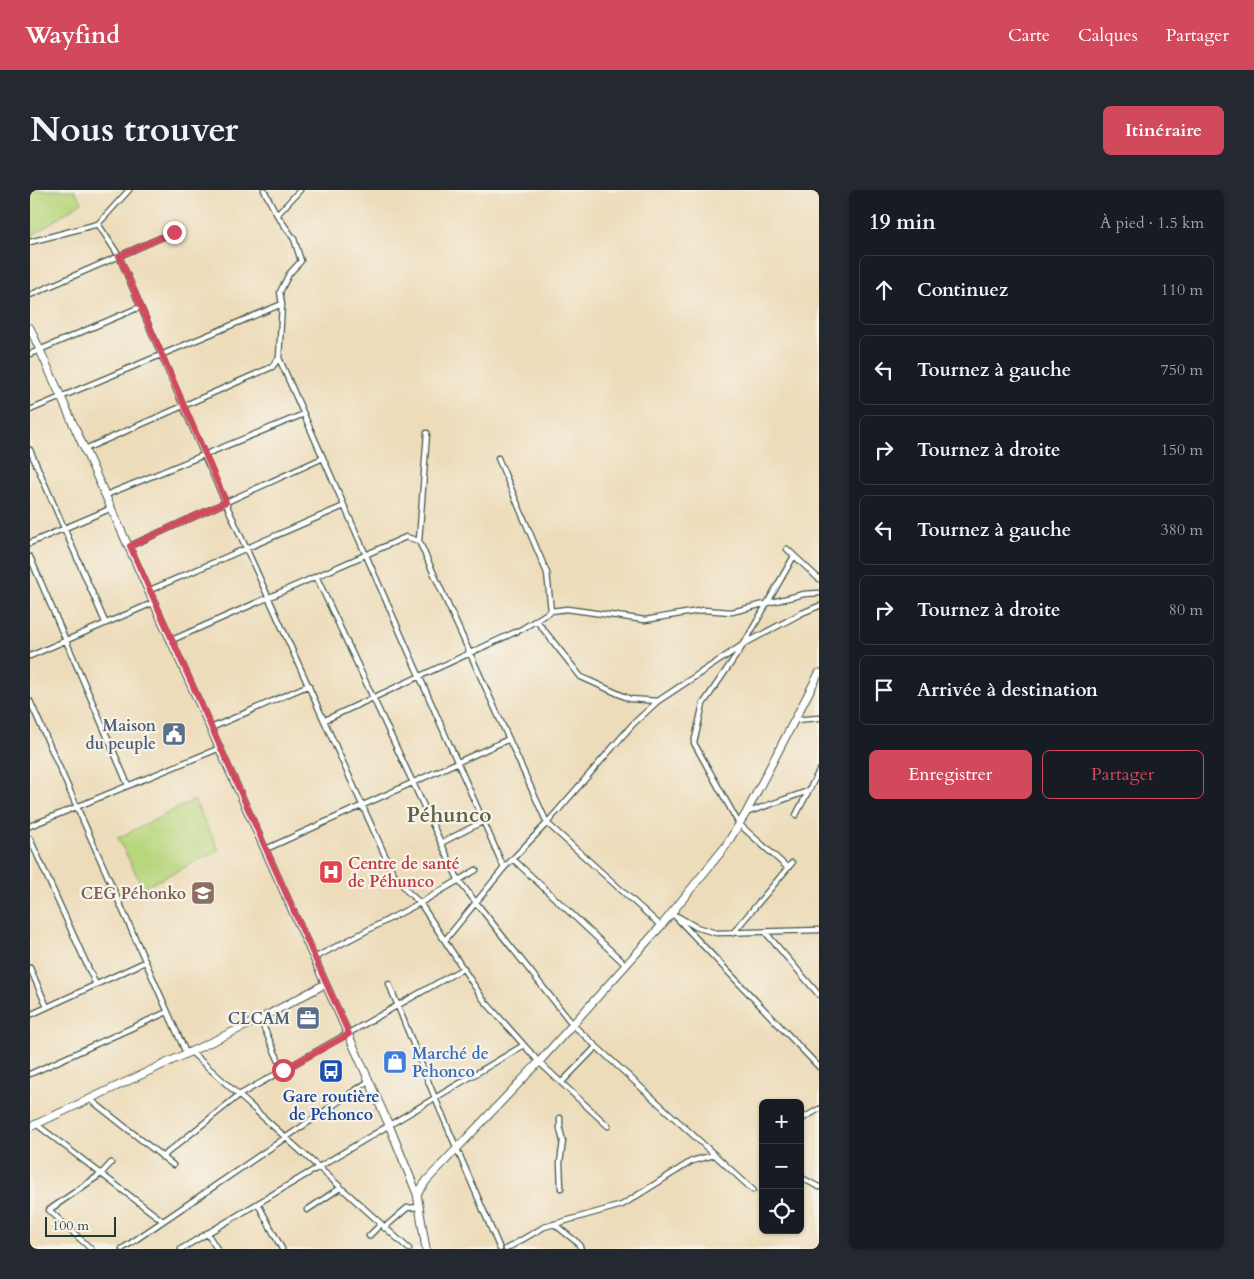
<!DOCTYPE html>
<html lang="fr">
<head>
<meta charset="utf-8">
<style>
  body { margin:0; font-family:Cardo,serif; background:#242831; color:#f1f3f6 }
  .controls { position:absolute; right:15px; bottom:15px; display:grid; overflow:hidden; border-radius:8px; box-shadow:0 1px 4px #0004 }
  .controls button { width:45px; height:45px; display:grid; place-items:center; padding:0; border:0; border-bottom:1px solid #363941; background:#171b24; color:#f1f3f6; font:25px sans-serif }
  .scale { position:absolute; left:15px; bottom:12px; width:71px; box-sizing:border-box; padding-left:5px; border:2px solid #1f3d34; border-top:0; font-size:14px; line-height:18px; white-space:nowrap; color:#1f3d34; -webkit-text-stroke:4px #f7f3e8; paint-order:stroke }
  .stop { position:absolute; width:15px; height:15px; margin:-11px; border:4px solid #d1495b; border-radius:50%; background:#fff }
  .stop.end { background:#d1495b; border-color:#fff; box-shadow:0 1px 5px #0008 }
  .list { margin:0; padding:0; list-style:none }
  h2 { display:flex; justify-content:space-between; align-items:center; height:65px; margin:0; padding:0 20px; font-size:21px }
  h2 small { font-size:16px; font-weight:400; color:#9ea1a6 }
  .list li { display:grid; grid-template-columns:32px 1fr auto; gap:15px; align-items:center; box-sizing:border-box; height:70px; margin:0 10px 10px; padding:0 10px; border:1px solid #363941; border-radius:8px }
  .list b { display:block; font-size:19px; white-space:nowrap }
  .list em { font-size:16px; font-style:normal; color:#9ea1a6 }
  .actions { display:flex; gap:10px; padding:15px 20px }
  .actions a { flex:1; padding:11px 0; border:1px solid #d1495b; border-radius:8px; text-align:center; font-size:18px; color:#d1495b }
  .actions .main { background:#d1495b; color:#fff }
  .icon { flex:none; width:28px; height:28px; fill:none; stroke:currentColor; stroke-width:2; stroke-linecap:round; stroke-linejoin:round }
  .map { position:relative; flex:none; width:789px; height:1059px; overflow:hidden; border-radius:8px }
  header { display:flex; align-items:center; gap:30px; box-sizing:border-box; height:70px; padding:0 25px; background:#d1495b; color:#fff }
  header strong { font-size:24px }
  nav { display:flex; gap:28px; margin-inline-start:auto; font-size:18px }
  .intro { display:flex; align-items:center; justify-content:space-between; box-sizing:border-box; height:120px; padding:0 30px }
  h1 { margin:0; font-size:35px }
  .button { padding:12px 22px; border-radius:8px; background:#d1495b; color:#fff; font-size:18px; font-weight:700 }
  main { display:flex; gap:30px; padding:0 30px }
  aside { flex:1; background:#171b24; border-radius:8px; box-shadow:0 1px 4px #0004 }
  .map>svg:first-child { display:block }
  .pitch { fill:#b7d67d; stroke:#6b8a58 }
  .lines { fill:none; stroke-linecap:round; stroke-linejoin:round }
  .minor-casing { stroke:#3e5548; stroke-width:7 }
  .primary-casing { stroke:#3e5548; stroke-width:9 }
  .minor { stroke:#fff; stroke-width:4.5 }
  .primary { stroke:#fff; stroke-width:7 }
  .route { stroke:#d1495b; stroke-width:6 }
  .labels { text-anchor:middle; stroke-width:4.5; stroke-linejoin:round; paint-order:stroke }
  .service-label { font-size:16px; font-weight:bold; fill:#4e5e75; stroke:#f7f3e8; text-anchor:end }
  .health-label { font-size:16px; font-weight:bold; fill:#be3a42; stroke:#f7f3e8; text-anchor:start }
  .education-label { font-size:16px; font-weight:bold; fill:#785e54; stroke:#f7f3e8; text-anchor:end }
  .shop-label { font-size:16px; font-weight:bold; fill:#366cbe; stroke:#f7f3e8; text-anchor:start }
  .transit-label { font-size:16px; font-weight:bold; fill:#164399; stroke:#f7f3e8 }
  .district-label { font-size:21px; font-weight:bold; fill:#5d6146; stroke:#f7f3e8 }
</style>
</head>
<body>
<header>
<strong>Wayfind</strong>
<nav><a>Carte</a><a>Calques</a><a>Partager</a></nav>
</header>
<div class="intro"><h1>Nous trouver</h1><a class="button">Itinéraire</a></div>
<main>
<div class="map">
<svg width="789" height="1059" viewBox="0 0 789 1059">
  <rect width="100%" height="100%" fill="#f7f3e8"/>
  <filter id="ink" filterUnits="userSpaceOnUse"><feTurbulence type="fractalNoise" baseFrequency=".02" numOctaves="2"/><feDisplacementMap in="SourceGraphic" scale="10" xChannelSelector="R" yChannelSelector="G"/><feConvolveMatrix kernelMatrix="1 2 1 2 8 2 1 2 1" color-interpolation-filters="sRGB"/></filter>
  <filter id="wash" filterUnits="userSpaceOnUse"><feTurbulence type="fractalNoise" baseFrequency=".0096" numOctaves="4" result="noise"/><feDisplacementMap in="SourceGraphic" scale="20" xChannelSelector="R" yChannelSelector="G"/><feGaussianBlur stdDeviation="1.12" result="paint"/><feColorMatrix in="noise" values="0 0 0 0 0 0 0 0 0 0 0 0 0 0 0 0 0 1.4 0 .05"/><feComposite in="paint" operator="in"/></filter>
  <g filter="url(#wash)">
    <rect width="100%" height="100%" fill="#eddcba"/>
    <!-- pitch -->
    <path class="pitch" d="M0 0H44L52 12 0 47Z
      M164 610 189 660 113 698 88 648Z"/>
  </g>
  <g filter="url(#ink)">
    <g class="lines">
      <defs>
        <path id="minor" d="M234 0 247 25
          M270 0 247 25 264 49 271 71 259 84 250 102 252 114 249 168 474 678
          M68 34 89 66 174 265 362 681 377 701 390 713 453 809 509 872 578 936
          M0 52 68 34 99 0
          M0 105 144 42
          M0 164 110 117
          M0 220 252 114
          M397 243 389 351 517 633 631 736
          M55 259 242 177 249 168
          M0 260 75 432
          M468 268 517 383 521 421
          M76 305 274 224
          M0 353 82 318
          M100 356 293 268
          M757 359 789 389
          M0 367 98 595
          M286 386 429 691 543 835 723 1000
          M120 400 314 316
          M506 430 551 487 600 509 628 511
          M142 450 376 347 389 351
          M0 466 125 412
          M0 511 156 863
          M295 530 492 439 521 421 537 419 615 430 674 420 702 422 774 404 789 403
          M765 530 789 528
          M181 538 279 495
          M716 623 778 601
          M766 625 789 581
          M0 636 190 558
          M0 649 66 795
          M411 653 454 631
          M236 659 479 549
          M483 669 596 775
          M758 678 709 634 664 553 673 514 714 454 764 366
          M642 723 789 877
          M647 726 666 737 686 743 789 740
          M703 743 762 673
          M736 743 789 805
          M416 749 474 678 517 633 603 534 628 511 714 454 772 423 789 416
          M284 768 390 713 446 680
          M0 778 17 817
          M359 794 405 908 470 1059
          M0 825 115 772
          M230 829 253 880
          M160 861 379 1059
          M0 884 137 822
          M532 892 566 857
          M61 910 143 975
          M530 928V939L533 951 530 973 531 998
          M770 930 789 919
          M6 934 133 1031
          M132 967 209 905 434 778
          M770 987 789 997
          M228 1014 252 1059
          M277 1020 310 998
          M524 1034 548 1053 551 1059
          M354 1038 377 1018 390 1017
          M177 1043 187 1059
          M339 1046 350 1035
          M61 1059 19 1020 71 984 81 973
          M92 1059 339 891
          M151 1059 494 855
          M476 1059 514 1037 592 1015 662 971 684 965"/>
        <path id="primary" d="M0 138 359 935 387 1004 396 1059
          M0 937 230 829 295 794
          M387 1004 397 990 509 872 631 736 695 657 716 623 789 483"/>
      </defs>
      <!-- minor casing -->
      <use href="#minor" class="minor-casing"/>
      <!-- primary casing -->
      <use href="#primary" class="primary-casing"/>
      <!-- minor -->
      <use href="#minor" class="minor"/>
      <!-- primary -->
      <use href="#primary" class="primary"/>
    </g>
  </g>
  <g class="lines" filter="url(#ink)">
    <!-- route -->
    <path class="route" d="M144 42 89 66 196 312 100 356 319 844 253 880"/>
  </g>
  <!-- icons -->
  <defs>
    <symbol id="civic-square" viewBox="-11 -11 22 22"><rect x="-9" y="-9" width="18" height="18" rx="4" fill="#5c6f8a" stroke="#f7f3e8"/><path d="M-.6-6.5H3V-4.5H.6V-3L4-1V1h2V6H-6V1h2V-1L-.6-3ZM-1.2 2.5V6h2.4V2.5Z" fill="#fff"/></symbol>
    <symbol id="hospital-square" viewBox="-11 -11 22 22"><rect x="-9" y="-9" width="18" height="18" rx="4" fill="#e0444e" stroke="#f7f3e8"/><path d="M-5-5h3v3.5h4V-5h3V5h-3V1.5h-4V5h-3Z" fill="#fff"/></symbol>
    <symbol id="school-square" viewBox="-11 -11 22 22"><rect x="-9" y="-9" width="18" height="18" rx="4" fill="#8d6e63" stroke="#f7f3e8"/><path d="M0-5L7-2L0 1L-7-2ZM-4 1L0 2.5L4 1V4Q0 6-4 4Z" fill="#fff"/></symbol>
    <symbol id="office-square" viewBox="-11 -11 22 22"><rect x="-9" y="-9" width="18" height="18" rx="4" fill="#5c6f8a" stroke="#f7f3e8"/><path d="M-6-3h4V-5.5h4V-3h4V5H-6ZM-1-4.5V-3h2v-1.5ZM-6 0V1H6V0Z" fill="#fff"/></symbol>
    <symbol id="shop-square" viewBox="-11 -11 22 22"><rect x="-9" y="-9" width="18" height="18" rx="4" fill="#3f7fe0" stroke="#f7f3e8"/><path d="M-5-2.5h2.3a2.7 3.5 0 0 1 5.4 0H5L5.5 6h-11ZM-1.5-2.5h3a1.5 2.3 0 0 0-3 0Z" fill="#fff"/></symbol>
    <symbol id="bus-square" viewBox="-11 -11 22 22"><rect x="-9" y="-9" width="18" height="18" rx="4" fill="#1a4fb4" stroke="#f7f3e8"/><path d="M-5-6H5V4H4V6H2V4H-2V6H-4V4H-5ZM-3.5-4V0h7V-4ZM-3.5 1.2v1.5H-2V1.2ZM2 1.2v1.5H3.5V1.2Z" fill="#fff"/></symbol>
  </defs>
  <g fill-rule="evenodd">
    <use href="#civic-square" x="130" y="530" width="28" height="28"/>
    <use href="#hospital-square" x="287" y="668" width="28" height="28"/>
    <use href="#school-square" x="159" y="689" width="28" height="28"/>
    <use href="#office-square" x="264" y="814" width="28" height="28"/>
    <use href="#shop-square" x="351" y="858" width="28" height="28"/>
    <use href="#bus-square" x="287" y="867" width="28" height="28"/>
  </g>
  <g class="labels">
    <!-- service labels -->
    <g class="service-label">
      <text x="126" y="541">Maison<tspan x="126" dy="18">du peuple</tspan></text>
      <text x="260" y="834">CLCAM</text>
    </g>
    <!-- health labels -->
    <g class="health-label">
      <text x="318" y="679">Centre de santé<tspan x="318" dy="18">de Péhunco</tspan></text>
    </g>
    <!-- education labels -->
    <g class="education-label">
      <text x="156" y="709">CEG Péhonko</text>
    </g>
    <!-- shop labels -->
    <g class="shop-label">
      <text x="382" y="869">Marché de<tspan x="382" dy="18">Pehonco</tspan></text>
    </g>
    <!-- transit labels -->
    <g class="transit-label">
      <text x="301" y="912">Gare routière<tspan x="301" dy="18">de Pehonco</tspan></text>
    </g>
    <!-- district labels -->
    <g class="district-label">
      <text x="419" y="632">Péhunco</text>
    </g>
  </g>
</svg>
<div class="controls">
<button>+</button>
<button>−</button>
<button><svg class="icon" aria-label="locate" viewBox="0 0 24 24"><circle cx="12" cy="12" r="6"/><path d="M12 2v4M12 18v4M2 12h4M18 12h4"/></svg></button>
</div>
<div class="scale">100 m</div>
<div class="stop" style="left:253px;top:880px"></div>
<div class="stop end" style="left:144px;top:42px"></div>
</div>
<aside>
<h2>19 min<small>À pied · 1.5 km</small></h2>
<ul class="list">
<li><svg class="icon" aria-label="ahead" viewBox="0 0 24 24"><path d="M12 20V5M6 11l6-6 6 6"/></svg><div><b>Continuez</b></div><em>110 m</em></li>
<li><svg class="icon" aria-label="left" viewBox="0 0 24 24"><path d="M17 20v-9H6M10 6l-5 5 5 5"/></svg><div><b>Tournez à gauche</b></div><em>750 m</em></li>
<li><svg class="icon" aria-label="right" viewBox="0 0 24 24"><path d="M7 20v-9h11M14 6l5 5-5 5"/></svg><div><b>Tournez à droite</b></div><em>150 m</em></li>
<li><svg class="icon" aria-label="left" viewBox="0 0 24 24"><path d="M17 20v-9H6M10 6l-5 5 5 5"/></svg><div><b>Tournez à gauche</b></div><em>380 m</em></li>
<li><svg class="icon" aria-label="right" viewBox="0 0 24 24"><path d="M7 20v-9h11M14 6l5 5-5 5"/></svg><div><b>Tournez à droite</b></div><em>80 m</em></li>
<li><svg class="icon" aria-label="arrive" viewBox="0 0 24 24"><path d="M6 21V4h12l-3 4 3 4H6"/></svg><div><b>Arrivée à destination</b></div></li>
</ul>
<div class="actions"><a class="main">Enregistrer</a><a>Partager</a></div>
</aside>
</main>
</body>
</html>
